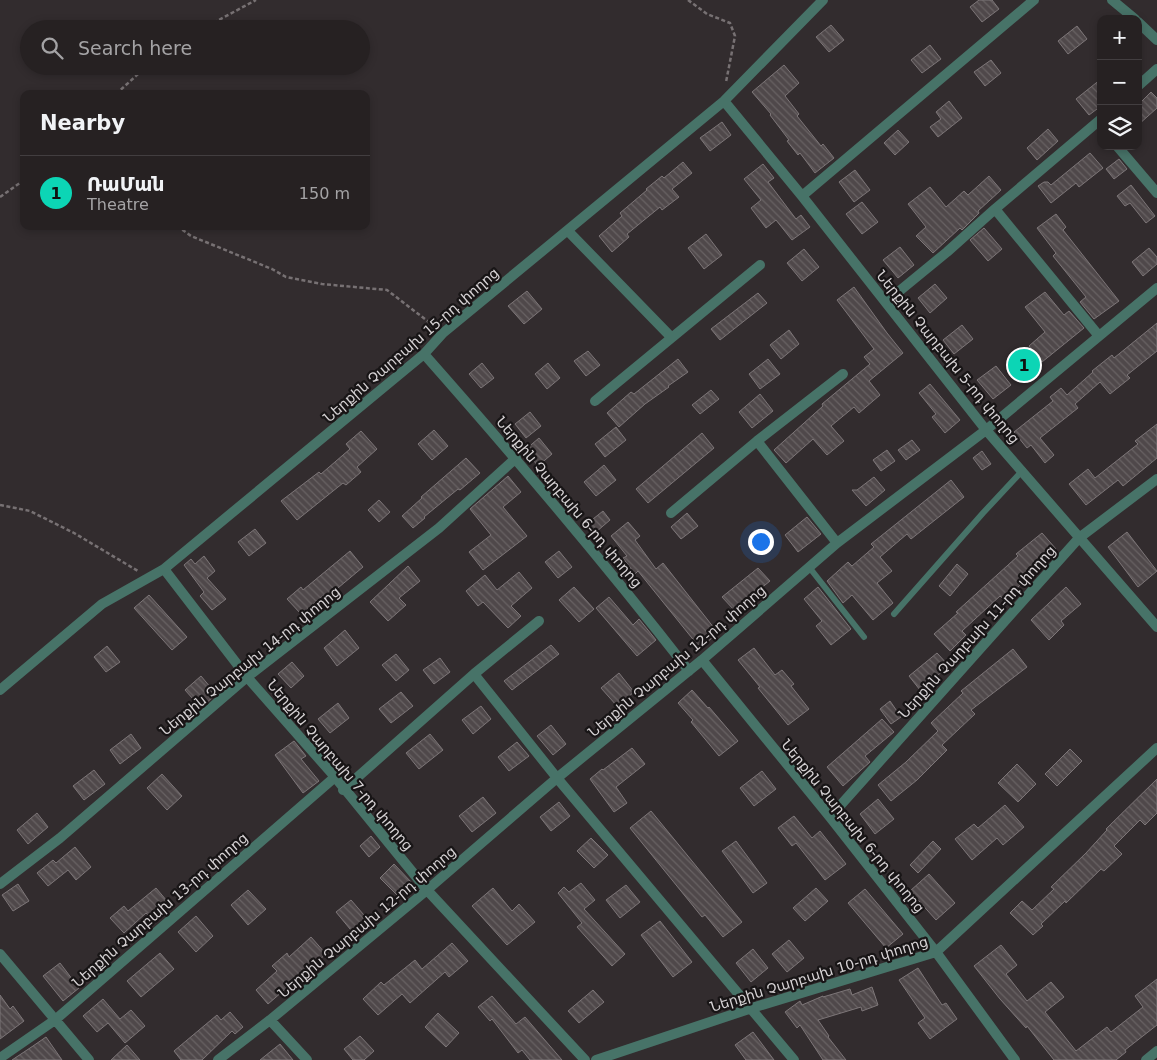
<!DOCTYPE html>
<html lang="en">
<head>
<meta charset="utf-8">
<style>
  body { margin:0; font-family:"DejaVu Sans","Noto Sans Armenian",sans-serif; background:#322e2f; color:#f1f3f6 }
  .controls { position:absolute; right:15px; top:15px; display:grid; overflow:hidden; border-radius:10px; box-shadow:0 2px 8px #0003 }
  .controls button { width:45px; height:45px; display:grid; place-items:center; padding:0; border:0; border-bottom:1px solid #423e40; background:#262122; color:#f1f3f6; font:25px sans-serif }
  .you { position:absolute; left:760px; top:541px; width:18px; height:18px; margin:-12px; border:4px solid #fff; border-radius:50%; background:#1a73e8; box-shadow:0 0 0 8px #1a73e833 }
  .badge { display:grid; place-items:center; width:32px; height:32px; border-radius:50%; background:#0cd5b5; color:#111; font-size:16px; font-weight:700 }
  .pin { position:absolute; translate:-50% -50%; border:2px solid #fff; box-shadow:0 1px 5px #0006 }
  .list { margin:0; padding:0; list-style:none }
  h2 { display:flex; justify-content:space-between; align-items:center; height:65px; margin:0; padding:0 20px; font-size:21px }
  h2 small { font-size:16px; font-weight:400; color:#a4a3a5 }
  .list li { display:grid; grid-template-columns:32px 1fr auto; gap:15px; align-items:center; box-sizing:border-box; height:75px; padding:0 20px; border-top:1px solid #423e40 }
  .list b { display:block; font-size:19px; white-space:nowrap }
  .list p { margin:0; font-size:16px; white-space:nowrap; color:#a4a3a5 }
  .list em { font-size:16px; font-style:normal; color:#a4a3a5 }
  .icon { flex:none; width:28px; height:28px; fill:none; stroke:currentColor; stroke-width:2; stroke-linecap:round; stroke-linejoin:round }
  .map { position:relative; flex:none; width:1157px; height:1060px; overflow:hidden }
  .search { position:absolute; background:#262122; box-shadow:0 2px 8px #0003; left:20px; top:20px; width:350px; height:55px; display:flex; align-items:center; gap:12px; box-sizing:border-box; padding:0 18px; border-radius:28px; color:#a4a3a5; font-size:19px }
  .panel { position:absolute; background:#262122; box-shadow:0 2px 8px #0003; left:20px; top:90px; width:350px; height:140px; border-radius:10px }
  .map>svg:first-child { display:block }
  .building { fill:url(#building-back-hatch); stroke:#7d7678 }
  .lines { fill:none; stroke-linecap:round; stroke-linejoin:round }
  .path { stroke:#777173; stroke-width:2.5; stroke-dasharray:4 2.5; stroke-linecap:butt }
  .service { stroke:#477368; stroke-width:6 }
  .minor { stroke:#477368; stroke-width:10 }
  .labels { text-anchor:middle; stroke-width:4.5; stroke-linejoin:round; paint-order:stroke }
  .street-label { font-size:14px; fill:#d6d2d4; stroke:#181516 }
</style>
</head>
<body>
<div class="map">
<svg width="1157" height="1060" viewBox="0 0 1157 1060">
  <defs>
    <pattern id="building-back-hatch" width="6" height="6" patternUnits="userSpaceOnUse" patternTransform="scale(1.25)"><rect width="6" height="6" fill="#4f484a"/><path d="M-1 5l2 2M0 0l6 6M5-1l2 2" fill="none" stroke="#686263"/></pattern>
  </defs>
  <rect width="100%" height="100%" fill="#322c2e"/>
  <!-- building -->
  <path class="building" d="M979 0H992L999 9 982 22 970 7Z
    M831 25 844 40 829 52 816 37Z
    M1077 26 1087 39 1068 54 1058 41Z
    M930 45 941 59 922 73 911 60Z
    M991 60 1001 73 985 86 974 72Z
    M784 65 799 83 785 96 799 114 797 116 821 146 823 144 834 158 815 173 800 153 798 155 787 141 789 140 770 115 771 114 752 92Z
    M1101 79V106L1089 115 1076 99Z
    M1151 92 1157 98V108L1138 125V105Z
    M949 101 962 118 938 137 930 127 941 119 936 112Z
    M722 122 731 135 710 151 700 138Z
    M1048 129 1058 141 1037 160 1027 148Z
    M898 130 909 142 895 155 884 143Z
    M1090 153 1103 168 1079 187 1076 183 1051 203 1038 186 1044 182H1048L1051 185Z
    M1119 159 1127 169 1114 179 1106 169Z
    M683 162 692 173 672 189 679 197 662 210 660 207 627 234 629 237 612 252 599 236 622 216 620 213 647 190 646 189 662 176 664 178Z
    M763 164 774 178 768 182 796 219 801 215 810 227 792 240 776 220 766 228 751 208 761 200 744 179Z
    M855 170 870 190 854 202 839 182Z
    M989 176 1001 190 978 211 979 213 962 230 960 228 933 253 916 236 926 227 908 204 930 187 946 207 964 191 968 195Z
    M1131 185 1155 216 1146 223 1130 203 1125 206 1117 196Z
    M862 202 878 222 862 234 846 214Z
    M1056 214 1066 227 1063 230 1119 301 1094 319 1080 302 1086 297 1053 256 1056 253 1037 228Z
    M984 228 1002 249 988 261 970 240Z
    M706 234 722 255 704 269 688 248Z
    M900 247 914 265 898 278 883 260Z
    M1149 248 1157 257V264L1143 276 1132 262Z
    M804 249 819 267 802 281 787 263Z
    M935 284 947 298 930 313 918 298Z
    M854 287 887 333 903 353 869 381 880 395 859 413 854 407 831 426 844 441 827 455 813 439 786 463 774 450 823 406 822 404 870 364 864 357 874 349 837 300Z
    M527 291 542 309 524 324 508 306Z
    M1045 292 1064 315 1069 311 1084 328 1042 362 1029 346 1045 332 1025 307Z
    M758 293 767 303 720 340 711 329Z
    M1157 323V351L1127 375 1130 378 1110 394 1100 382 1075 404 1078 408 1040 438 1054 455 1045 463 1031 445 1027 448 1014 432 1053 401 1050 397 1061 388 1067 395 1093 372 1092 371 1112 355 1114 358Z
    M962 325 973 339 954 354 943 340Z
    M789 330 799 344 781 359 770 345Z
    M588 351 600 365 586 376 574 361Z
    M678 359 688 372 668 386 669 387 645 404 619 427 607 413 631 392 634 394Z
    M768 359 780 374 760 389 749 374Z
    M482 363 494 378 481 388 469 374Z
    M548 363 560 378 547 389 535 374Z
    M996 366 1011 385 993 399 977 380Z
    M930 384 960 420 945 433 932 417 936 414 919 393Z
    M711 390 719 399 700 414 692 405Z
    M760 394 773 411 752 428 739 412Z
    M530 412 541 426 526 438 515 424Z
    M1157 424V458L1123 486 1118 480 1086 505 1069 484 1088 469 1095 478 1138 444 1135 441Z
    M616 427 626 440 605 457 595 444Z
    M434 430 448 446 432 460 418 444Z
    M361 431 377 449 357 467 361 472 346 485 343 483 297 520 281 501 319 472 321 474 350 449 346 444Z
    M702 433 714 448 648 503 636 489Z
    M539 438 552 454 538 466 525 450Z
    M912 440 920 450 906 460 898 450Z
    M887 450 895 461 881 471 873 460Z
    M982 451 991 464 982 470 973 458Z
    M466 458 480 473 460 490 458 489 424 517 425 518 413 528 402 516 422 498 421 497Z
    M604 465 616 480 596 496 584 482Z
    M508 476 521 492 503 507 527 536 483 570 469 552 491 535 470 509Z
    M874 477 885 490 866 506 852 490H857Z
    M951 480 964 497 911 539 907 534 880 557 892 571 877 583 893 603 873 620 852 595 843 603 827 581 848 562 852 566 874 547 871 544Z
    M379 500 390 512 379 522 368 510Z
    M603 511 610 520 596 532 588 523Z
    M687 513 698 526 681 539 671 527Z
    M807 517 821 534 798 552 785 535Z
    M628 522 640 536 635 540 656 569 663 563 718 633 700 648 638 571 635 574 623 558 627 556 611 536Z
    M255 529 266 543 249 556 238 542Z
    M1127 532 1157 571 1138 587 1108 547Z
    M1042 533 1056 549 1028 573 1030 576 1004 600 1000 596 962 631 966 635 950 651 934 634 958 613 956 612 1018 556 1016 554Z
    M350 551 363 567 326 598 324 595 301 614 287 599 301 587 303 590Z
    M559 551 572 567 558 578 545 562Z
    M204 556 215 571 207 578 226 599 212 610 200 596 204 592 184 565 191 559 195 564Z
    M957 564 968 574 950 596 939 586Z
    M408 566 420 581 399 598 406 605 388 621 370 602Z
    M758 568 770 581 734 610 722 597Z
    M519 572 532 588 511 606 521 616 508 628 483 602 478 606 466 591 485 575 497 590Z
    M574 587 594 609 579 622 559 600Z
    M818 587 851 629 831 645 816 626 822 621 804 599Z
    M1066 587 1081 604 1061 621 1064 625 1049 640 1031 620Z
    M149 595 187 637 172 650 134 608Z
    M609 597 633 625 639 619 656 640 637 656 596 608Z
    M345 630 359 648 337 666 324 648Z
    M551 645 559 654 512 690 504 681Z
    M107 646 120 662 106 672 94 657Z
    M754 648 775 675 782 670 794 684 791 686 809 709 788 725 758 688 760 687 738 660Z
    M1013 649 1027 667 971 710 975 714 942 745 947 750 917 780 891 801 878 785 906 762 938 731 931 723 963 693 961 691Z
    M937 653 949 666 920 690 909 676Z
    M396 654 409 670 396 681 382 665Z
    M440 658 450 672 434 684 423 670Z
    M292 662 304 676 291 688 278 674Z
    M619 673 634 692 617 706 601 688Z
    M201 676 216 694 201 708 185 690Z
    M692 690 708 708 709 707 738 741 719 756 691 722 693 720 678 703Z
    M401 692 413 706 391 723 379 709Z
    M890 701 901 717 891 724 880 709Z
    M338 703 349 718 330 733 318 719Z
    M481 706 491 719 473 734 462 720Z
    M882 719 894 732 865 756 870 762 843 786 827 767Z
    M551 725 566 744 553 755 537 736Z
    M131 734 141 748 120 764 110 750Z
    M430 734 443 750 419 769 406 753Z
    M294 741 306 756 301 759 319 781 303 793 275 755Z
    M517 742 529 756 509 771 498 757Z
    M632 748 645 764 616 787 627 803 614 812 590 779 602 769 603 770Z
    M1070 749 1082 761 1057 786 1045 774Z
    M1017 764 1036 784 1018 802 998 783Z
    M94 770 105 784 84 800 73 786Z
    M762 771 776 789 754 806 740 788Z
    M162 774 182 796 167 810 147 788Z
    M1157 779V813L1145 825 1140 820 1114 846 1122 854 1104 871 1101 869 1066 903 1065 901 1041 924 1043 926 1033 935 1010 913 1022 901 1032 910 1054 889 1051 887 1086 853 1107 830 1106 829Z
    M483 797 496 813 472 832 459 816Z
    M878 799 894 819 875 834 860 814Z
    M559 802 570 816 551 831 540 817Z
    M1005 805 1024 827 1003 845 997 838 972 860 955 839 974 824 978 828Z
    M651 811 742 922 723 937 705 915 702 917 630 828Z
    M37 813 48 827 28 844 17 830Z
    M794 816 812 838 820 831 846 864 825 880 796 843 792 846 778 828Z
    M371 836 380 847 369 857 360 846Z
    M591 838 608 855 594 868 577 851Z
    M736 841 767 883 753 893 722 851Z
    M933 841 941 849 918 873 910 865Z
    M75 847 91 867 76 880 68 870 48 886 37 873 53 860 56 863Z
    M394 864 413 884 400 898 380 878Z
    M929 874 955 903 936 920 910 891Z
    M581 883 595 900 584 909 625 954 612 966 577 927 582 923 558 893 564 887 569 892Z
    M18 884 29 901 13 911 2 895Z
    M626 885 640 902 620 918 606 900Z
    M156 888 167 901 149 916 146 913 124 933 110 918 124 906 128 911Z
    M493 888 512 911 519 904 535 922 507 945 472 906Z
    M816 888 828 901 805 921 793 908Z
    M865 889 903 934 886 948 848 903Z
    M248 890 266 909 248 925 231 905Z
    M351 900 370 922 355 935 336 912Z
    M196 916 213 936 196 952 178 932Z
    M660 921 692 962 673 977 641 935Z
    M311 937 326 954 268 1004 256 990 277 971 272 966 287 953 289 957Z
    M789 940 804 958 787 972 772 954Z
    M452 943 468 961 449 977 445 972 410 1003 402 994 378 1015 363 999 381 982 384 985 415 960 422 969Z
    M1001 945 1017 965 1006 974 1027 1001 1051 982 1064 997 1045 1012 1076 1051 1107 1027 1111 1032 1143 1007 1135 996 1157 979V1025L1125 1050 1126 1052 1116 1060H1054L1027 1026 1026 1028 1000 999 974 966Z
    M753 949 768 968 751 982 736 963Z
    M160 953 174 969 141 997 127 981Z
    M60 963 79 988 63 1001 43 976Z
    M918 968 942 1005 946 1003 957 1019 930 1039 918 1023 925 1018 899 980Z
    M872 987 878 1005 862 1011 861 1007 818 1020 829 1036 828 1037 846 1060H823L800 1025 797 1028 785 1012 800 1001 802 1005 823 996V997L850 989 852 995Z
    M593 990 604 1002 579 1023 568 1011Z
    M0 995 10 1009 13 1006 24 1021 0 1039Z
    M492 996 516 1024 525 1017 562 1060H530L522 1050 518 1053 492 1019 490 1021 478 1007Z
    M103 999 120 1019 131 1010 145 1026 125 1043 108 1023 97 1032 83 1016Z
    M230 1012 243 1027 235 1034 232 1031 202 1060H181L174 1051 217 1015 221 1020Z
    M438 1013 459 1033 446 1047 425 1027Z
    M753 1032 774 1060H746L735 1045Z
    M360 1036 374 1051 364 1060H353L344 1049Z
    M46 1037 62 1060H12L33 1046Z
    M280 1044 293 1060H260Z
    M127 1045 140 1060H111Z"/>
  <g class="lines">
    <!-- path -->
    <path class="path" d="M688 0 707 14 730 23 735 36 726 82
      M202 29 256 0
      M116 94 147 66
      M0 197 24 180
      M177 226 191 236 272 269 286 277 322 284 387 290 434 326
      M0 505 30 511 74 533 138 571"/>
    <!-- service -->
    <path class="service" d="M809 567 864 637
      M894 614 983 513 1023 470"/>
    <!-- minor -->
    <path class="minor" d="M1112 0 1135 19
      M1138 22 1157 40
      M1138 86 1157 69
      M724 101 802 196 986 430 1157 627
      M1117 146 1157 193
      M802 196 1034 0
      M995 209 1099 336
      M568 231 671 337
      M886 302 947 252 995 209 1101 119
      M424 354C515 457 604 562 689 671
      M595 401 760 265
      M757 441 837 543
      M671 513 757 441 843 374
      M164 569 247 677 335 777 427 890 585 1060
      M702 660 830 817 936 952 1015 1060
      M474 674 557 778 794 1060
      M0 690 102 604 164 569 424 354 443 333 724 101 823 0
      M343 790 474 674 539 621
      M830 817 1079 538 1157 479
      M0 884 60 838 247 677 439 528 516 458
      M0 954 89 1060
      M270 1020 307 1060
      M0 1058 55 1020 335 777
      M218 1060 270 1020 427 890 557 778 702 660 837 543 986 430 1157 288
      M596 1060 752 1008 936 952 1157 748
      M1146 1060 1157 1051"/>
  </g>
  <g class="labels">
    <!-- street labels -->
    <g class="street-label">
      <text transform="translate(411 345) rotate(-41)" y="5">Ներքին Չարբախ 15-րդ փողոց</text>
      <text transform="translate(948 357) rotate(51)" y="5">Ներքին Չարբախ 5-րդ փողոց</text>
      <text transform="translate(569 502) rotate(50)" y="5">Ներքին Չարբախ 6-րդ փողոց</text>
      <text transform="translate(977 632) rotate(-48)" y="5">Ներքին Չարբախ 11-րդ փողոց</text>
      <text transform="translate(250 661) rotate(-39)" y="5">Ներքին Չարբախ 14-րդ փողոց</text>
      <text transform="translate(677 661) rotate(-40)" y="5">Ներքին Չարբախ 12-րդ փողոց</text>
      <text transform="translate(340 765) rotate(50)" y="5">Ներքին Չարբախ 7-րդ փողոց</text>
      <text transform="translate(853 826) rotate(51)" y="5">Ներքին Չարբախ 6-րդ փողոց</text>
      <text transform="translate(160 910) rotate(-41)" y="5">Ներքին Չարբախ 13-րդ փողոց</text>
      <text transform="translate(367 922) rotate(-40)" y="5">Ներքին Չարբախ 12-րդ փողոց</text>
      <text transform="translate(819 974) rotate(-17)" y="5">Ներքին Չարբախ 10-րդ փողոց</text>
    </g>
  </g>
</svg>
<div class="controls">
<button>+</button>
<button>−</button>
<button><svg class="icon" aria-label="layers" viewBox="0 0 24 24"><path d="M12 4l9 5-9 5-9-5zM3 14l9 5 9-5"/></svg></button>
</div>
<div class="you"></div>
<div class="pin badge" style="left:1024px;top:365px">1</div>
<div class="search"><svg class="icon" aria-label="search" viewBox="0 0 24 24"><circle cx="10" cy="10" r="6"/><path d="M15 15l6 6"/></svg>Search here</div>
<section class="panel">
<h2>Nearby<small></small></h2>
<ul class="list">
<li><span class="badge">1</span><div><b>ՌաՄան</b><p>Theatre</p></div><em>150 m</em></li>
</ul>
</section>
</div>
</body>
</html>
